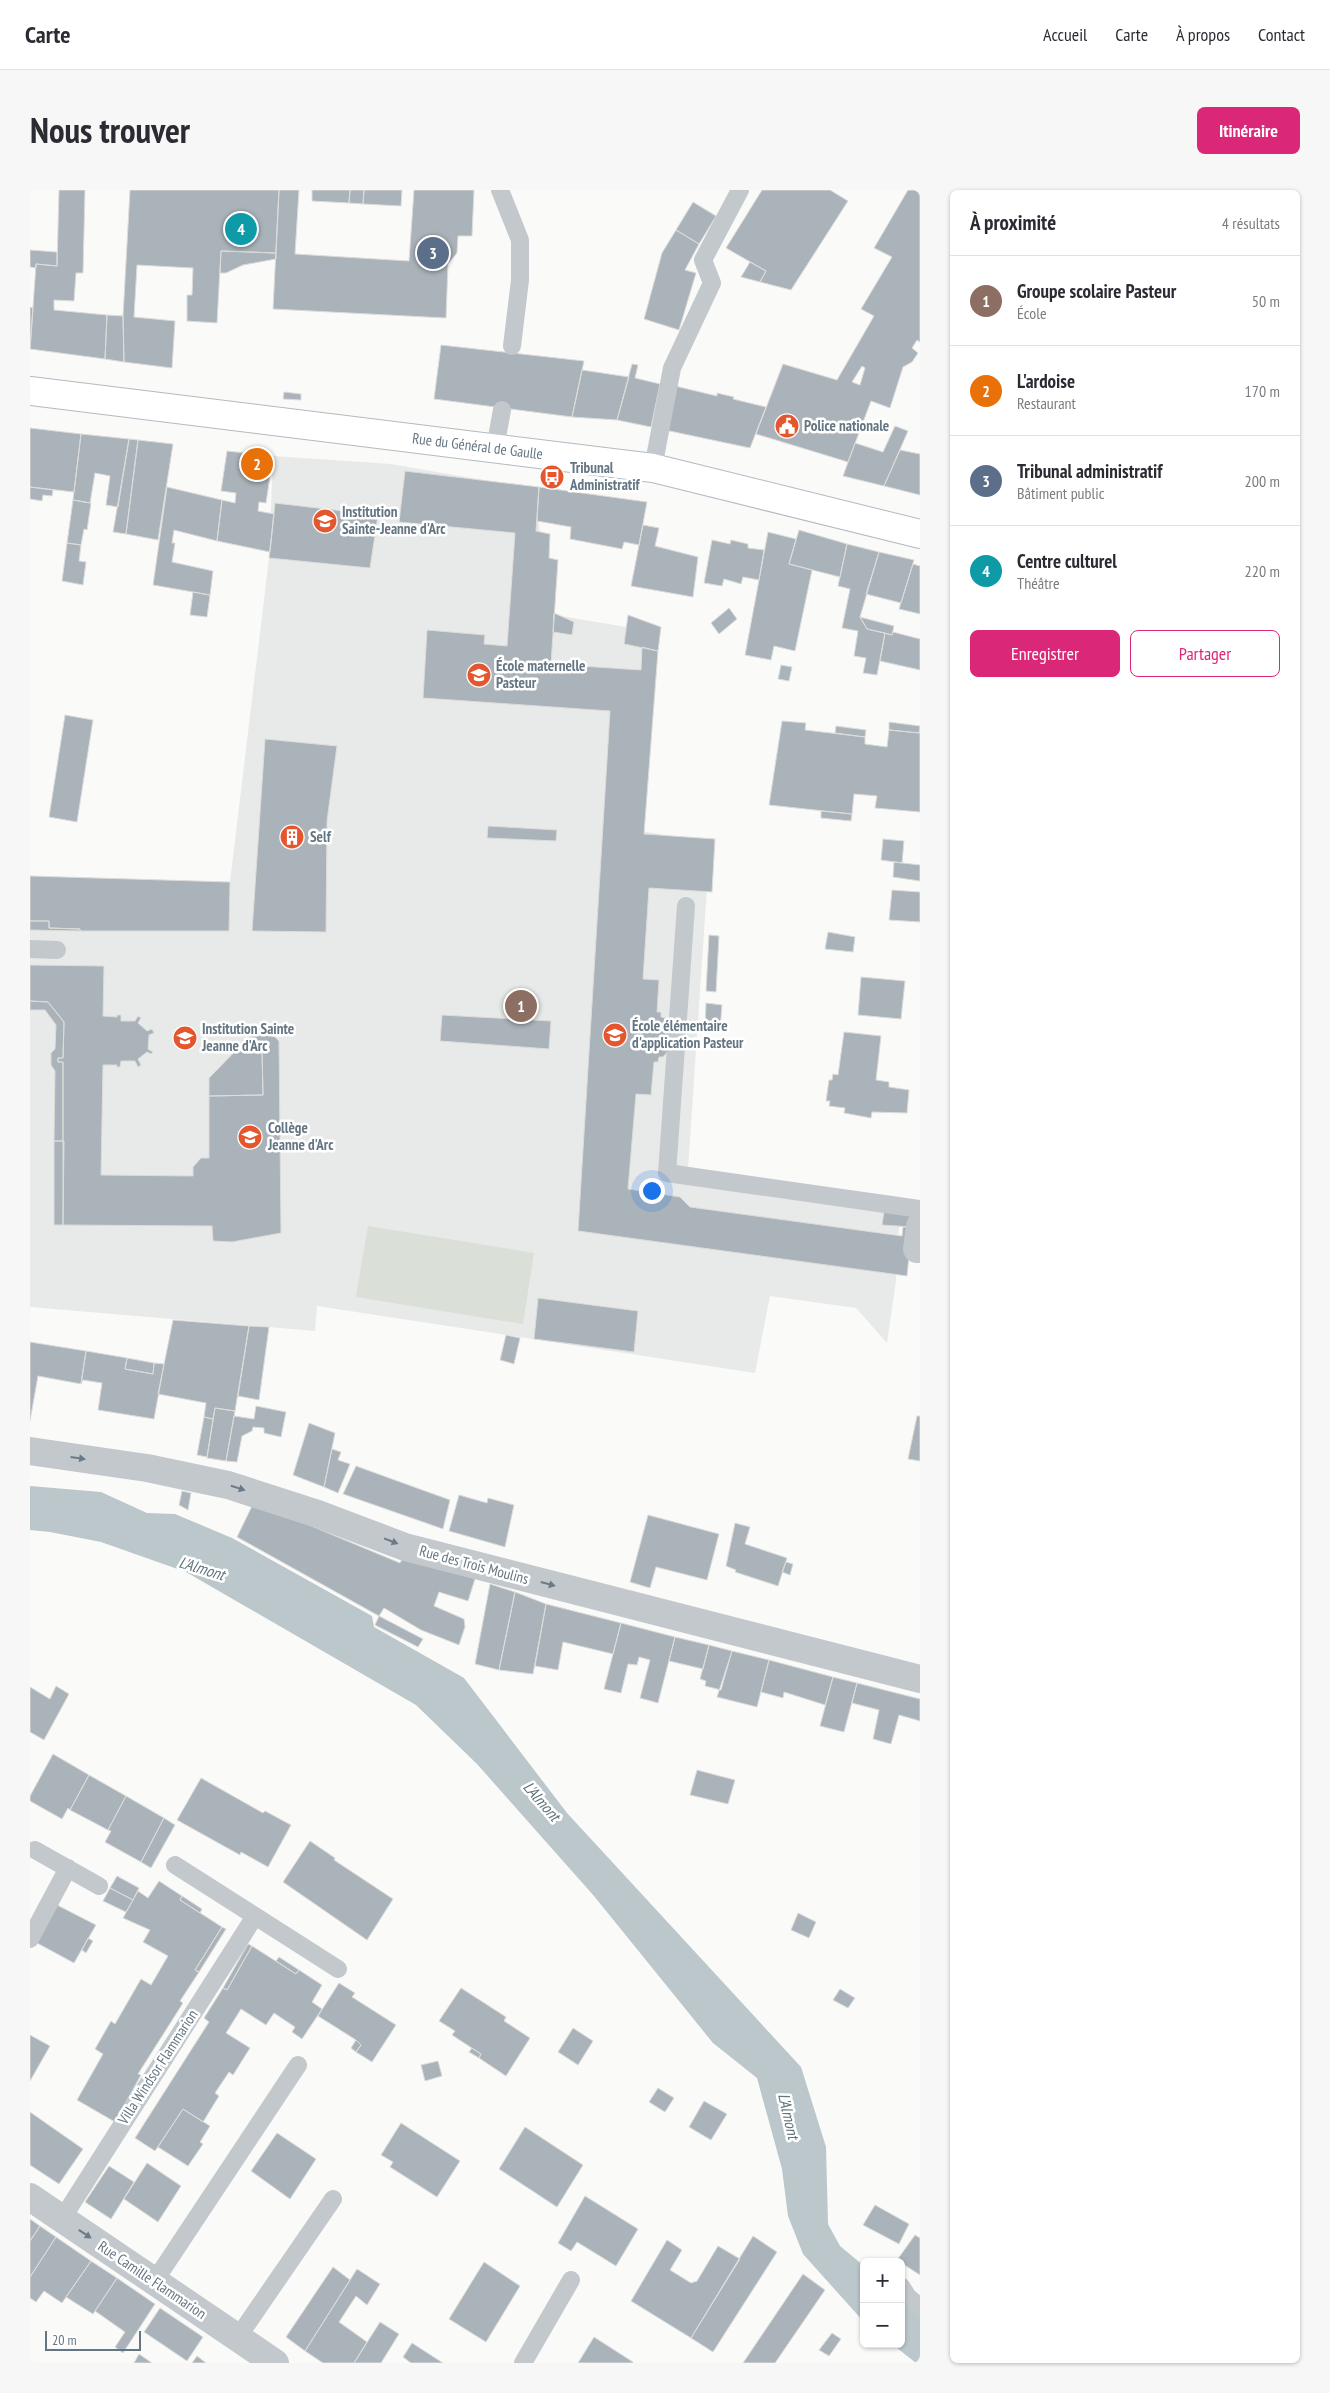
<!DOCTYPE html>
<html lang="fr">
<head>
<meta charset="utf-8">
<style>
  body { margin:0; font-family:"PT Sans Narrow",sans-serif; background:#f7f7f7; color:#2b2b33 }
  .controls { position:absolute; right:15px; bottom:15px; display:grid; overflow:hidden; border-radius:8px; box-shadow:0 1px 4px #0004 }
  .controls button { width:45px; height:45px; display:grid; place-items:center; padding:0; border:0; border-bottom:1px solid #e1e1e2; background:#fff; color:#2b2b33; font:25px sans-serif }
  .scale { position:absolute; left:15px; bottom:12px; width:96px; box-sizing:border-box; padding-left:5px; border:2px solid #657683; border-top:0; font-size:14px; line-height:18px; white-space:nowrap; color:#657683; -webkit-text-stroke:4px #fff; paint-order:stroke }
  .you { position:absolute; left:621px; top:1000px; width:18px; height:18px; margin:-12px; border:4px solid #fff; border-radius:50%; background:#1a73e8; box-shadow:0 0 0 8px #1a73e833 }
  .badge { display:grid; place-items:center; width:32px; height:32px; border-radius:50%; background:#db2777; color:#fff; font-size:16px; font-weight:700 }
  .pin { position:absolute; translate:-50% -50%; border:2px solid #fff; box-shadow:0 1px 5px #0006 }
  .list { margin:0; padding:0; list-style:none }
  h2 { display:flex; justify-content:space-between; align-items:center; height:65px; margin:0; padding:0 20px; font-size:21px }
  h2 small { font-size:16px; font-weight:400; color:#7c7c81 }
  .list li { display:grid; grid-template-columns:32px 1fr auto; gap:15px; align-items:center; box-sizing:border-box; height:90px; padding:0 20px; border-top:1px solid #e1e1e2 }
  .list b { display:block; font-size:19px; white-space:nowrap }
  .list p { margin:0; font-size:16px; white-space:nowrap; color:#7c7c81 }
  .list em { font-size:16px; font-style:normal; color:#7c7c81 }
  .actions { display:flex; gap:10px; padding:15px 20px }
  .actions a { flex:1; padding:11px 0; border:1px solid #db2777; border-radius:8px; text-align:center; font-size:18px; color:#db2777 }
  .actions .main { background:#db2777; color:#fff }
  .map { position:relative; flex:none; width:890px; height:2173px; overflow:hidden; border-radius:8px }
  header { display:flex; align-items:center; gap:30px; box-sizing:border-box; height:70px; padding:0 25px; background:#fff; border-bottom:1px solid #e1e1e2 }
  header strong { font-size:24px }
  nav { display:flex; gap:28px; margin-inline-start:auto; font-size:18px }
  .intro { display:flex; align-items:center; justify-content:space-between; box-sizing:border-box; height:120px; padding:0 30px }
  h1 { margin:0; font-size:35px }
  .button { padding:12px 22px; border-radius:8px; background:#db2777; color:#fff; font-size:18px; font-weight:700 }
  main { display:flex; gap:30px; padding:0 30px }
  aside { flex:1; background:#fff; border-radius:8px; box-shadow:0 1px 4px #0004 }
  .map>svg:first-child { display:block }
  .built { fill:#e8e9e9 }
  .green { fill:#dadfd7 }
  .water { fill:#bbc7cb }
  .building { fill:#aab3b9; stroke:#dcdcda; fill-rule:evenodd }
  .lines { fill:none; stroke-linecap:round; stroke-linejoin:round }
  .secondary-casing { stroke:#b3babf; stroke-width:30 }
  .lane { stroke:#c3c8cc; stroke-width:18 }
  .street { stroke:#c3c8cc; stroke-width:28 }
  .secondary { stroke:#fff; stroke-width:28 }
  .oneway { fill:#6a7a87 }
  .labels { text-anchor:middle; stroke-width:5; stroke-linejoin:round; paint-order:stroke }
  .poi-label { font-size:15px; font-weight:bold; fill:#657683; stroke:#fff; text-anchor:start }
  .street-label { font-size:15px; fill:#657683; stroke:#fff }
  .water-label { font-size:16px; font-style:italic; fill:#60757c; stroke:#fff }
</style>
</head>
<body>
<header>
<strong>Carte</strong>
<nav><a>Accueil</a><a>Carte</a><a>À propos</a><a>Contact</a></nav>
</header>
<div class="intro"><h1>Nous trouver</h1><a class="button">Itinéraire</a></div>
<main>
<div class="map">
<svg width="890" height="2173" viewBox="0 0 890 2173">
  <rect width="100%" height="100%" fill="#fafaf8"/>
  <!-- built -->
  <path class="built" d="M243 266 361 274 505 299 519 424 626 442 611 641 680 653 658 979 871 1007 866 1091 857 1153 826 1118 740 1106 725 1183 287 1116 285 1141 0 1117V686L200 692 239 368Z"/>
  <!-- green -->
  <path class="green" d="M338 1036 504 1063 493 1134 326 1107Z"/>
  <!-- water -->
  <path class="water" d="M0 1296 71 1302 117 1323 145 1324 202 1348 342 1426 344 1437 434 1488 537 1623 771 1877 796 1957 798 2034 810 2056 834 2076V2132L773 2064 758 2026 752 1979 727 1888 683 1853 564 1706 447 1574 386 1515 156 1382 71 1352 20 1342 0 1340Z
    M871 2109 890 2125V2173H886L862 2154H871Z"/>
  <!-- building -->
  <path class="building" d="M29 0H55L53 83H46L44 111 24 110V120L77 125 75 169 0 159 6 74 27 76Z
    M100 0H249L246 63 191 61 187 133 157 131V105H162L163 78 107 75 104 127 145 131 142 178 94 172 93 126Z
    M249 0H269L265 64 379 71 384 0H444L442 46H428L427 63 418 74 416 128 243 119Z
    M282 0H320L319 13 282 11Z
    M320 0H334L333 14 319 13Z
    M334 0H372L371 16 333 14Z
    M732 0H800L818 11 761 100 730 92 736 81 696 58Z
    M878 0H890V152L887 150 882 158 888 163 882 172 873 177 860 218 841 211 818 272 726 244 753 174 807 190 844 126 831 119 862 67 844 58ZM832 176 835 178 830 195 822 192Z
    M663 12 686 26 669 54 646 40Z
    M646 40 669 54 655 80 666 83 649 140 614 129 632 63Z
    M0 60 27 62V76L6 74V78L0 77Z
    M191 61 246 63V69L213 75 196 83H190Z
    M720 72 736 81 730 92 711 87Z
    M0 117 3 118 0 159Z
    M77 125 93 126 94 172 75 169Z
    M411 155 554 171 542 227 404 209Z
    M602 174 608 175 605 188 630 194 621 237 587 230Z
    M552 180 599 187 587 230 542 227Z
    M645 196 687 206V203L704 207 703 209 736 217 720 258 635 240Z
    M254 202 271 204V210L253 209Z
    M865 236 878 241 854 296 813 286 825 253 853 262Z
    M0 238 51 244 44 302 0 297Z
    M51 244 99 249 88 317 76 315 80 286 65 283 60 313 43 310Z
    M99 249 108 250 96 344 83 342Z
    M108 250 143 254 128 350 96 344Z
    M870 260 890 264V305L854 296Z
    M197 261 243 266 236 313 229 312 228 321 244 324 240 362 187 351 192 310 205 313 206 303 191 301Z
    M375 281 509 297 506 341 520 344 519 368 528 370 521 474 611 480 612 457 628 461 614 644 685 649 682 702 619 698 613 789 629 790 627 822H631V827L636 828 640 832 639 860 633 867H629L628 872H624L621 905 606 904 598 999 650 1007 660 1017 872 1046 873 1037H882L877 1086 548 1041 580 521 393 508 397 440 455 445 454 454 477 456 485 343 369 332Z
    M0 297 23 300 22 306 13 305 12 311 0 309Z
    M137 297 192 310 187 351 144 340 142 353H145L142 372 183 381 180 405 123 395Z
    M509 297 617 312 609 355 594 352 592 359 540 349 541 337 507 331Z
    M43 310 61 313 57 340 54 339 51 355 37 353Z
    M245 313 348 325 340 378 239 368Z
    M613 335 629 338 625 356 668 367 663 407 601 396Z
    M769 340 817 354 810 387 759 374Z
    M738 342 766 349 759 374 782 380 765 461 744 456 741 470 715 465Z
    M682 350 700 354 701 350 718 354V358L734 360 729 390 713 387 711 394 694 389 692 396 674 393Z
    M37 353 51 355 49 371 56 372 53 395 32 391Z
    M817 354 849 362 830 427 837 439 855 443 847 485 833 483 836 468 824 466 828 441 812 438 820 399 808 396Z
    M849 362 884 370 871 413 836 404Z
    M883 374 890 376V424L869 419Z
    M163 402 180 405 177 427 160 425Z
    M699 418 707 429 689 444 681 433Z
    M524 423 544 432 542 445 523 442Z
    M598 425 631 437 628 461 594 454Z
    M830 427 864 436 862 445 837 439Z
    M863 442 890 449V480L850 471 855 443 862 445Z
    M751 475 762 477 759 491 748 489Z
    M35 525 63 530 47 632 19 627Z
    M752 531 776 533 775 540 835 547V554L857 557 859 540 890 543V622L845 618 847 606 824 604 822 624 739 615Z
    M859 532 890 536 889 543 859 540Z
    M806 536 836 540 835 547 805 543Z
    M235 549 307 556 297 631 296 742 222 741Z
    M791 621 822 624 821 631 791 628Z
    M458 636 527 640 526 651 457 648Z
    M853 649 874 651 872 673 851 670Z
    M864 672 890 675V691L863 687Z
    M0 686 200 692 199 741H50V739L19 738V731H0Z
    M862 700 890 702V732L859 730Z
    M0 731H19V738L50 739V741L0 740Z
    M798 742 825 747 823 762 795 759Z
    M679 745 689 746 686 802 676 801Z
    M0 775 74 776 73 826 87 827V825H91V831H105L108 826 111 828 108 833 117 841 122 839 124 843 119 845 118 859 123 862 121 864 117 862 108 869 111 875 108 877 105 871H91L90 877H87V875H73L71 985 163 986V977L171 968H179V906L233 905 232 860 220 846 232 834 249 851 251 1043 202 1052 183 1051 182 1036 33 1035V872H28V868H33L34 832 18 812 0 811Z
    M831 787 875 791 871 829 828 825Z
    M0 811 18 812 34 832 33 868H28V872H33V951H24L25 881 21 875V863L25 859 26 835 15 820H0Z
    M676 813 692 815 690 840 675 839Z
    M412 825 521 831 519 859 410 851Z
    M814 842 851 846 846 890 859 892V897L879 900 877 923 842 922 841 928 814 923 815 918 799 916 800 911H796L799 890H802L803 884 808 885Z
    M220 846 232 860 233 905 179 906V888Z
    M24 951H34L33 1035H24Z
    M854 1021 883 1024 882 1037 852 1035Z
    M508 1108 608 1121 604 1162 504 1149Z
    M143 1130 219 1136 205 1221 185 1218 183 1229 174 1227 176 1213 128 1204Z
    M219 1136 239 1137 229 1210 208 1206Z
    M476 1145 490 1148 484 1174 470 1170Z
    M0 1152 56 1161 51 1194 8 1186 0 1231Z
    M56 1161 97 1168 95 1179 123 1184 124 1173 134 1174 124 1229 68 1220 72 1193 53 1190 51 1194Z
    M97 1168 124 1173 123 1184 95 1179Z
    M226 1216 256 1222 251 1247 234 1243V1238L223 1237 222 1241 212 1246 207 1272 196 1271 204 1226 224 1229Z
    M185 1218 205 1221 196 1271 177 1268Z
    M887 1226H890V1271L878 1269Z
    M174 1227 183 1229 177 1267 167 1265Z
    M279 1233 305 1243 294 1297 263 1285Z
    M302 1259 311 1262 308 1270 320 1274 308 1303 294 1297Z
    M326 1276 420 1310 413 1339 313 1304Z
    M152 1301 161 1303 158 1320 149 1315Z
    M429 1305 457 1313 458 1308 484 1315 475 1357 419 1341Z
    M224 1312 370 1373 376 1362 445 1389 438 1411 409 1402 404 1416 434 1429 435 1437 429 1455 391 1440 354 1418 349 1426 207 1347Z
    M618 1325 689 1344 677 1390 626 1377 620 1398 600 1392Z
    M705 1333 720 1337 715 1354 757 1368 748 1396 705 1382 706 1380 696 1376Z
    M756 1372 763 1374 760 1385 752 1382Z
    M460 1394 485 1402 469 1480 445 1474Z
    M485 1402 516 1414 503 1484 469 1480Z
    M516 1414 591 1433 583 1464 533 1452 528 1480 505 1476Z
    M349 1426 393 1449 388 1457 345 1435Z
    M591 1433 645 1447 628 1513 610 1508 620 1470 609 1467 607 1475 598 1474 591 1503 574 1499Z
    M645 1447 679 1455 673 1479 639 1471Z
    M679 1455 702 1461 691 1500 675 1496 676 1491 670 1489Z
    M702 1461 739 1470 727 1517 687 1507Z
    M739 1470 803 1487 795 1515 754 1502 753 1508 731 1502Z
    M803 1487 827 1493 814 1542 790 1536Z
    M827 1493 890 1509V1531L869 1525 861 1554 843 1549 849 1520 822 1513Z
    M26 1496 39 1504 14 1550 0 1542V1497L20 1509Z
    M23 1564 59 1585 40 1620 38 1618 32 1629 0 1611V1606Z
    M667 1580 705 1590 698 1614 660 1605Z
    M59 1585 96 1606 78 1640 40 1620Z
    M171 1588 233 1623 235 1621 261 1635 238 1677 211 1662 210 1665 147 1630Z
    M96 1606 134 1628 111 1672 75 1652 81 1641 78 1640Z
    M134 1628 145 1635 121 1678 111 1672Z
    M280 1651 305 1668 304 1670 363 1709 337 1750 253 1692Z
    M87 1686 109 1698 103 1710 80 1698Z
    M129 1691 152 1706 150 1710 192 1737 165 1780 169 1782 150 1811 153 1813 108 1884 111 1885 85 1932 47 1910 73 1864 65 1859 81 1831 85 1834 111 1789 121 1795 138 1766 113 1752 120 1740 93 1728 108 1701 118 1708Z
    M80 1698 103 1710 96 1722 73 1711Z
    M152 1706 172 1719 170 1723 150 1710Z
    M27 1715 66 1735 44 1773 7 1753Z
    M768 1723 786 1732 779 1748 761 1740Z
    M192 1737 196 1739 169 1782 165 1780Z
    M58 1748 63 1751 56 1763 52 1760Z
    M218 1754 222 1756 197 1800 193 1798Z
    M222 1756 266 1784 269 1780 292 1795 282 1812 292 1819 272 1849 262 1842 265 1837 244 1823 236 1835 211 1819 196 1843 220 1858 203 1885 199 1882 185 1903 189 1906 173 1932 153 1919 125 1961 105 1948 179 1832 174 1828 193 1798 197 1800Z
    M249 1767 269 1780 266 1784 246 1771Z
    M309 1793 325 1803 322 1807 366 1835 342 1872 326 1862 331 1855 326 1850 288 1826Z
    M431 1798 476 1827 474 1831 500 1848 476 1886 449 1868 451 1864 422 1845 425 1841 409 1831Z
    M810 1799 825 1808 818 1818 803 1810Z
    M543 1838 563 1851 548 1875 528 1862Z
    M0 1845 20 1856 0 1891Z
    M326 1850 331 1855 326 1862 321 1858Z
    M442 1858 451 1864 449 1868 439 1862Z
    M408 1871 412 1886 395 1891 391 1875Z
    M628 1898 644 1908 635 1922 619 1912Z
    M674 1911 697 1924 681 1950 659 1937Z
    M153 1919 180 1936 170 1952 173 1954 158 1976 128 1957Z
    M0 1922 53 1959 29 1994 0 1975Z
    M371 1933 430 1971 407 2007 360 1977 363 1972 351 1965Z
    M495 1937 553 1975 527 2017 469 1979Z
    M247 1943 286 1969 260 2009 221 1981Z
    M117 1973 151 1996 128 2032 94 2009Z
    M79 1976 104 1992 81 2029 55 2012Z
    M555 2006 608 2039 586 2076 547 2052 541 2061 528 2053Z
    M845 2015 879 2034 869 2054 833 2035Z
    M0 2029 10 2036 0 2051Z
    M10 2036 26 2047 0 2087V2051Z
    M885 2045 890 2048V2085L867 2070Z
    M723 2046 747 2062 683 2162 661 2148Z
    M26 2047 61 2071 32 2113 14 2101 6 2112 0 2108V2087Z
    M637 2050 652 2060 640 2080 661 2093 667 2091 688 2056 710 2069 661 2148 601 2111Z
    M61 2071 87 2088 63 2124 36 2107Z
    M454 2072 490 2096 456 2152 419 2129Z
    M303 2077 320 2090 275 2161 256 2147Z
    M327 2079 350 2094 337 2115 326 2106 309 2132 337 2152 324 2173H293L275 2161Z
    M773 2084 795 2100 745 2173H713Z
    M87 2088 125 2114 93 2163 85 2157 95 2142 65 2121Z
    M130 2118 173 2147 157 2171 114 2142Z
    M350 2132 369 2144 351 2173H324Z
    M802 2143 811 2149 799 2166 789 2160Z
    M564 2147 603 2172V2173H548Z
    M382 2153 413 2173H381L373 2167Z
    M109 2164 122 2173H104Z
    M167 2166 176 2173H162Z"/>
  <g class="lines">
    <defs>
      <g id="secondary">
        <path id="s1" d="M0 201 623 278 890 344"/>
      </g>
    </defs>
    <!-- secondary casing -->
    <use href="#secondary" class="secondary-casing"/>
    <!-- lane -->
    <path class="lane" d="M470 0 490 50V90L482 156
      M465 258 472 220
      M623 278 642 178 682 93 673 70 710 0
      M656 716 637 983 890 1019
      M0 759 27 760
      M5 1660 69 1696
      M145 1675 308 1779
      M0 1749 38 1678
      M32 2029 225 1726
      M124 2092 268 1875
      M871 2096 878 2107 890 2117
      M208 2147 303 2009
      M493 2173 541 2090"/>
    <!-- street -->
    <path class="street" d="M887 1059 890 1036
      M0 1261 117 1278 198 1295 288 1324 375 1357 890 1489
      M0 2007 245 2173"/>
    <!-- secondary -->
    <use href="#secondary" class="secondary"/>
  </g>
  <!-- one-way arrows -->
  <defs><path id="oneway-solid" d="M-6-.8H1V-3.2L6.5 0L1 3.2V.8H-6Z" transform="scale(1.25)"/></defs>
  <g class="oneway">
    <use href="#oneway-solid" transform="translate(48 1268) rotate(8)"/>
    <use href="#oneway-solid" transform="translate(208 1298) rotate(18)"/>
    <use href="#oneway-solid" transform="translate(361 1351) rotate(21)"/>
    <use href="#oneway-solid" transform="translate(518 1394) rotate(15)"/>
    <use href="#oneway-solid" transform="translate(55 2044) rotate(34)"/>
  </g>
  <!-- icons -->
  <defs>
    <symbol id="civic-disc" viewBox="-11 -11 22 22"><circle r="9.5" fill="#e4572e" stroke="#fff"/><path d="M-.6-6.5H3V-4.5H.6V-3L4-1V1h2V6H-6V1h2V-1L-.6-3ZM-1.2 2.5V6h2.4V2.5Z" fill="#fff"/></symbol>
    <symbol id="bus-disc" viewBox="-11 -11 22 22"><circle r="9.5" fill="#e4572e" stroke="#fff"/><path d="M-5-6H5V4H4V6H2V4H-2V6H-4V4H-5ZM-3.5-4V0h7V-4ZM-3.5 1.2v1.5H-2V1.2ZM2 1.2v1.5H3.5V1.2Z" fill="#fff"/></symbol>
    <symbol id="school-disc" viewBox="-11 -11 22 22"><circle r="9.5" fill="#e4572e" stroke="#fff"/><path d="M0-5L7-2L0 1L-7-2ZM-4 1L0 2.5L4 1V4Q0 6-4 4Z" fill="#fff"/></symbol>
    <symbol id="building-disc" viewBox="-11 -11 22 22"><circle r="9.5" fill="#e4572e" stroke="#fff"/><path d="M-4-6H4V6H1V3H-1V6H-4ZM-2.5-4.3h1.7v1.8h-1.7ZM.8-4.3h1.7v1.8H.8ZM-2.5-1h1.7V.8h-1.7ZM.8-1h1.7V.8H.8Z" fill="#fff"/></symbol>
  </defs>
  <g fill-rule="evenodd">
    <use href="#civic-disc" x="743" y="222" width="28" height="28"/>
    <use href="#bus-disc" x="508" y="273" width="28" height="28"/>
    <use href="#school-disc" x="281" y="317" width="28" height="28"/>
    <use href="#school-disc" x="435" y="471" width="28" height="28"/>
    <use href="#building-disc" x="248" y="633" width="28" height="28"/>
    <use href="#school-disc" x="571" y="831" width="28" height="28"/>
    <use href="#school-disc" x="141" y="834" width="28" height="28"/>
    <use href="#school-disc" x="206" y="933" width="28" height="28"/>
  </g>
  <g class="labels">
    <!-- poi labels -->
    <g class="poi-label">
      <text x="774" y="241">Police nationale</text>
      <text x="540" y="283">Tribunal<tspan x="540" dy="17">Administratif</tspan></text>
      <text x="312" y="327">Institution<tspan x="312" dy="17">Sainte-Jeanne d'Arc</tspan></text>
      <text x="466" y="481">École maternelle<tspan x="466" dy="17">Pasteur</tspan></text>
      <text x="280" y="652">Self</text>
      <text x="602" y="841">École élémentaire<tspan x="602" dy="17">d'application Pasteur</tspan></text>
      <text x="172" y="844">Institution Sainte<tspan x="172" dy="17">Jeanne d'Arc</tspan></text>
      <text x="238" y="943">Collège<tspan x="238" dy="17">Jeanne d'Arc</tspan></text>
    </g>
    <!-- street labels -->
    <g class="street-label">
      <text dy="5" stroke="none"><textPath href="#s1" startOffset="451">Rue du Général de Gaulle</textPath></text>
      <text transform="translate(444 1375) rotate(15)" y="5">Rue des Trois Moulins</text>
      <text transform="translate(128 1877) rotate(-57)" y="5">Villa Windsor Flammarion</text>
      <text transform="translate(122 2090) rotate(34)" y="5">Rue Camille Flammarion</text>
    </g>
    <!-- water labels -->
    <g class="water-label">
      <text transform="translate(172 1378) rotate(17)" y="6">L'Almont</text>
      <text transform="translate(512 1611) rotate(49)" y="6">L'Almont</text>
      <text transform="translate(759 1926) rotate(77)" y="6">L'Almont</text>
    </g>
  </g>
</svg>
<div class="controls">
<button>+</button>
<button>−</button>
</div>
<div class="scale">20 m</div>
<div class="you"></div>
<div class="pin badge" style="left:491px;top:816px;background:#8d6e63">1</div>
<div class="pin badge" style="left:227px;top:274px;background:#e8710a">2</div>
<div class="pin badge" style="left:403px;top:63px;background:#5c6f8a">3</div>
<div class="pin badge" style="left:211px;top:39px;background:#0f9aa8">4</div>
</div>
<aside>
<h2>À proximité<small>4 résultats</small></h2>
<ul class="list">
<li><span class="badge" style="background:#8d6e63">1</span><div><b>Groupe scolaire Pasteur</b><p>École</p></div><em>50 m</em></li>
<li><span class="badge" style="background:#e8710a">2</span><div><b>L'ardoise</b><p>Restaurant</p></div><em>170 m</em></li>
<li><span class="badge" style="background:#5c6f8a">3</span><div><b>Tribunal administratif</b><p>Bâtiment public</p></div><em>200 m</em></li>
<li><span class="badge" style="background:#0f9aa8">4</span><div><b>Centre culturel</b><p>Théâtre</p></div><em>220 m</em></li>
</ul>
<div class="actions"><a class="main">Enregistrer</a><a>Partager</a></div>
</aside>
</main>
</body>
</html>
